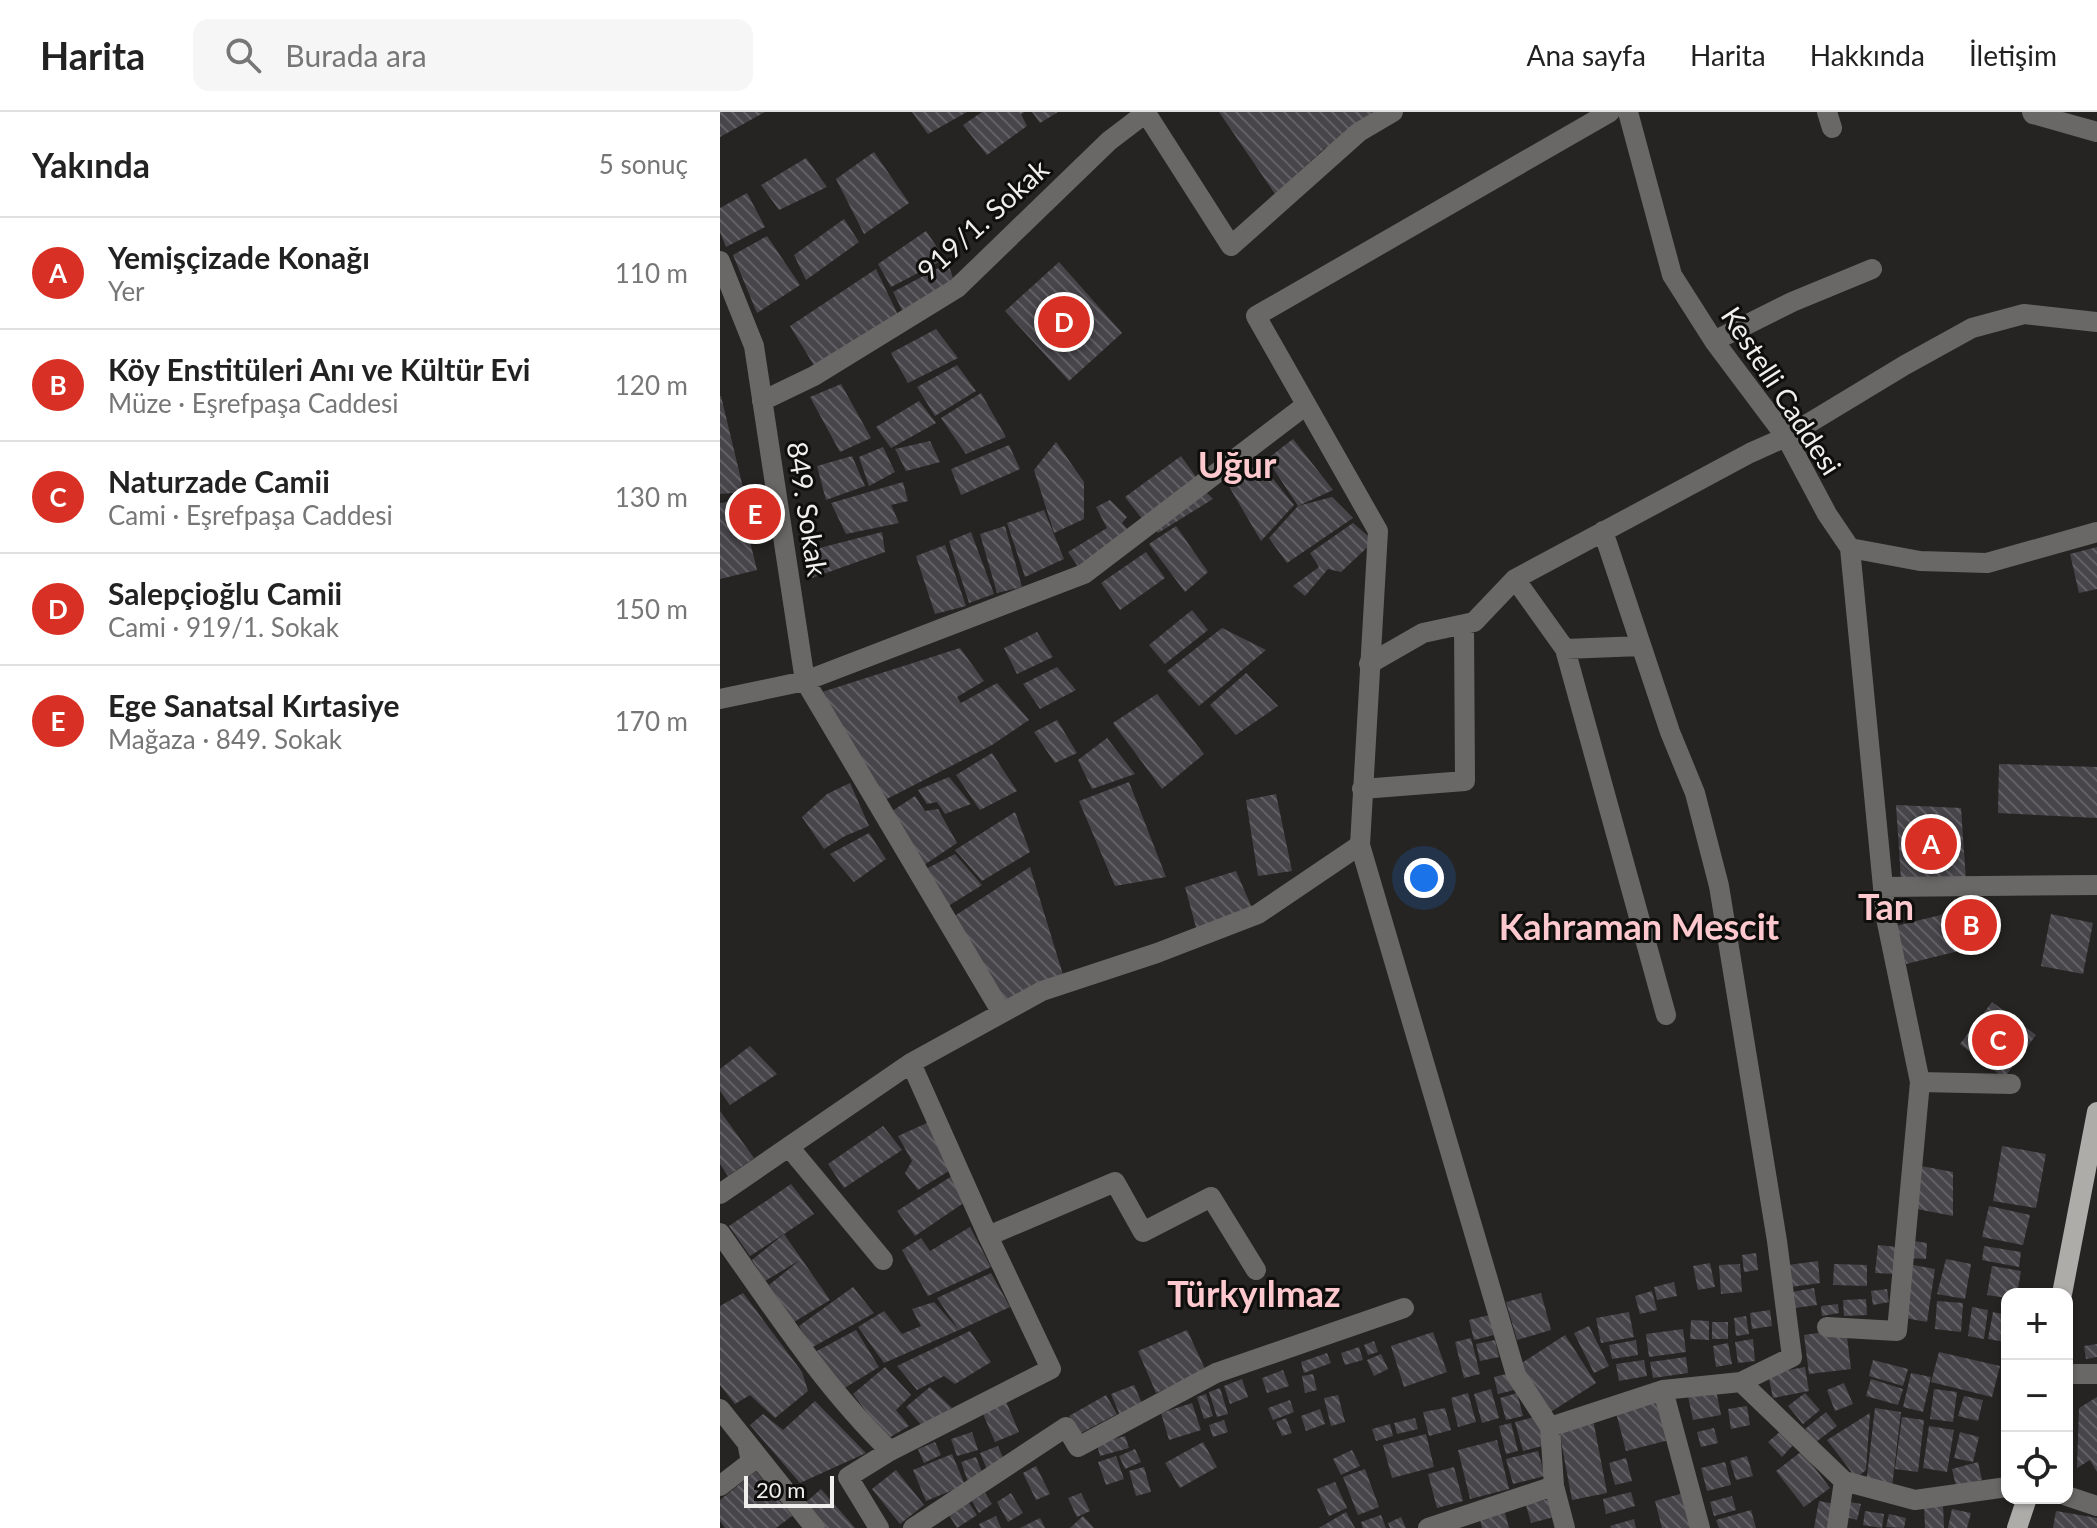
<!DOCTYPE html>
<html lang="tr">
<head>
<meta charset="utf-8">
<style>
  body { margin:0; font-family:Lato,sans-serif; background:#f6f6f6; color:#222 }
  .controls { position:absolute; right:24px; bottom:24px; display:grid; overflow:hidden; border-radius:16px; box-shadow:0 2px 6px #0004 }
  .controls button { width:72px; height:72px; display:grid; place-items:center; padding:0; border:0; border-bottom:2px solid #e0e0e0; background:#fff; color:#222; font:40px sans-serif }
  .scale { position:absolute; left:24px; bottom:20px; width:90px; box-sizing:border-box; padding-left:8px; border:4px solid #f0efed; border-top:0; font-size:22px; line-height:28px; white-space:nowrap; color:#f0efed; -webkit-text-stroke:6px #0e0e0c; paint-order:stroke }
  .you { position:absolute; left:704px; top:766px; width:28px; height:28px; margin:-20px; border:6px solid #fff; border-radius:50%; background:#1a73e8; box-shadow:0 0 0 12px #1a73e833 }
  .badge { display:grid; place-items:center; width:52px; height:52px; border-radius:50%; background:#d93025; color:#fff; font-size:26px; font-weight:700 }
  .pin { position:absolute; translate:-50% -50%; border:4px solid #fff; box-shadow:0 2px 8px #0006 }
  .list { margin:0; padding:0; list-style:none }
  h2 { display:flex; justify-content:space-between; align-items:center; height:104px; margin:0; padding:0 32px; font-size:34px }
  h2 small { font-size:26px; font-weight:400; color:#767676 }
  .list li { display:grid; grid-template-columns:52px 1fr auto; gap:24px; align-items:center; box-sizing:border-box; height:112px; padding:0 32px; border-top:2px solid #e0e0e0 }
  .list b { display:block; font-size:30px; white-space:nowrap }
  .list p { margin:0; font-size:26px; white-space:nowrap; color:#767676 }
  .list em { font-size:26px; font-style:normal; color:#767676 }
  .icon { flex:none; width:44px; height:44px; fill:none; stroke:currentColor; stroke-width:2; stroke-linecap:round; stroke-linejoin:round }
  .map { position:relative; flex:none; width:1377px; height:1416px; overflow:hidden }
  header { display:flex; align-items:center; gap:48px; box-sizing:border-box; height:112px; padding:0 40px; background:#fff; border-bottom:2px solid #e0e0e0 }
  header strong { font-size:38px }
  nav { display:flex; gap:44px; margin-inline-start:auto; font-size:28px }
  .search { width:560px; height:72px; background:#f6f6f6; display:flex; align-items:center; gap:20px; box-sizing:border-box; padding:0 28px; border-radius:16px; color:#767676; font-size:30px }
  main { display:flex }
  aside { flex:1; background:#fff }
  .map>svg:first-child { display:block }
  .building { fill:url(#building-back-hatch) }
  .lines { fill:none; stroke-linecap:round; stroke-linejoin:round }
  .pedestrian { stroke:#696867; stroke-width:20 }
  .minor { stroke:#696867; stroke-width:20 }
  .primary { stroke:#aeaca9; stroke-width:20 }
  .labels { text-anchor:middle; stroke-width:6; stroke-linejoin:round; paint-order:stroke }
  .street-label { font-size:28px; fill:#f0efed; stroke:#0e0e0c }
  .district-label { font-size:36px; font-weight:bold; fill:#fdc9ce; stroke:#0e0e0c }
</style>
</head>
<body>
<header>
<strong>Harita</strong>
<div class="search"><svg class="icon" aria-label="search" viewBox="0 0 24 24"><circle cx="10" cy="10" r="6"/><path d="M15 15l6 6"/></svg>Burada ara</div>
<nav><a>Ana sayfa</a><a>Harita</a><a>Hakkında</a><a>İletişim</a></nav>
</header>
<main>
<aside>
<h2>Yakında<small>5 sonuç</small></h2>
<ul class="list">
<li><span class="badge">A</span><div><b>Yemişçizade Konağı</b><p>Yer</p></div><em>110 m</em></li>
<li><span class="badge">B</span><div><b>Köy Enstitüleri Anı ve Kültür Evi</b><p>Müze · Eşrefpaşa Caddesi</p></div><em>120 m</em></li>
<li><span class="badge">C</span><div><b>Naturzade Camii</b><p>Cami · Eşrefpaşa Caddesi</p></div><em>130 m</em></li>
<li><span class="badge">D</span><div><b>Salepçioğlu Camii</b><p>Cami · 919/1. Sokak</p></div><em>150 m</em></li>
<li><span class="badge">E</span><div><b>Ege Sanatsal Kırtasiye</b><p>Mağaza · 849. Sokak</p></div><em>170 m</em></li>
</ul>
</aside>
<div class="map">
<svg width="1377" height="1416" viewBox="0 0 1377 1416">
  <defs>
    <pattern id="building-back-hatch" width="6" height="6" patternUnits="userSpaceOnUse" patternTransform="scale(2)"><rect width="6" height="6" fill="#474549"/><path d="M-1 5l2 2M0 0l6 6M5-1l2 2" fill="none" stroke="#626064"/></pattern>
  </defs>
  <rect width="100%" height="100%" fill="#262422"/>
  <!-- building -->
  <path class="building" d="M0 0H45L0 25Z
    M192 0H247L208 22Z
    M262 0H305L301 2 307 14 267 43 243 13Z
    M312 0H338L320 11Z
    M499 0H653L610 35 605 36 555 82Z
    M154 40 189 91 144 122 116 67Z
    M86 46 107 75 59 98 41 73Z
    M27 81 45 115 6 135 0 120V96Z
    M124 107 139 130 86 168 74 143Z
    M206 119 225 147 171 175 158 152Z
    M47 124 80 173 37 201 13 143Z
    M339 150 402 221 349 269 285 199Z
    M228 151 234 169 183 200 173 180Z
    M156 157 178 203 95 255 70 214Z
    M216 217 238 246 188 271 171 241Z
    M237 253 256 279 215 304 197 275Z
    M121 272 151 326 120 340 90 285Z
    M261 281 286 325 246 342 221 306Z
    M0 284H1L24 380 0 382Z
    M199 289 216 311 171 336 156 315Z
    M573 327 613 378 578 394 547 347Z
    M210 329 220 350 186 359 175 337Z
    M336 330 364 370V407L334 421 314 358Z
    M289 333 300 357 241 383 231 357Z
    M163 335 175 360 149 374 139 345Z
    M132 344 145 374 106 388 97 354Z
    M461 344 479 369 423 408 405 385Z
    M540 351 574 393 541 429 507 371Z
    M183 370 188 389 171 393 179 411 126 422 111 391Z
    M483 377 493 387 438 421 434 417Z
    M612 385 633 406 567 451 549 426 578 394Z
    M390 388 407 405 402 411 411 421 359 456 348 440 387 416 376 395Z
    M20 389 37 458 0 467V391Z
    M324 398 344 447 305 465 287 411Z
    M633 411 654 429 621 460 608 457 585 484 573 474 599 455 590 441Z
    M285 414 302 475 277 481 260 422Z
    M456 414 488 460 465 480 429 432Z
    M162 420 165 440 92 466 84 440Z
    M251 420 274 482 249 491 229 429Z
    M225 433 246 494 215 502 196 444Z
    M1377 435V477L1359 481 1350 442Z
    M426 440 445 466 400 498 381 471Z
    M472 498 488 518 445 552 429 533Z
    M502 516 546 538 479 594 447 559Z
    M317 520 333 545 297 562 284 536Z
    M240 536 264 569 237 585 241 591 277 571 309 608 272 633 163 689 102 580Z
    M337 555 356 578 320 597 303 572Z
    M526 561 558 594 516 623 490 593Z
    M437 582 484 642 442 677 393 611Z
    M337 608 357 641 335 651 314 620Z
    M387 626 415 662 372 677 358 648Z
    M272 641 297 679 260 698 236 663Z
    M1279 652 1377 655V706L1278 701Z
    M229 665 251 692 225 702 217 690 207 692 198 678Z
    M409 670 446 765 395 774 359 689Z
    M130 671 149 714 125 724 104 737 82 705 107 682Z
    M556 682 572 759 538 764 526 688Z
    M195 684 205 699 218 697 237 731 201 755 169 701Z
    M1176 693 1241 696 1246 769 1181 768Z
    M295 700 310 740 262 769 235 738Z
    M149 721 166 747 134 770 110 742Z
    M235 742 262 773 225 796 204 758Z
    M310 755 344 866 282 890 233 805Z
    M516 759 532 796 477 819 465 775Z
    M1261 793 1271 831 1186 852 1176 814Z
    M1331 802 1373 811 1363 862 1321 854Z
    M1272 890 1316 923 1284 966 1240 932Z
    M30 934 57 962 10 993 0 979V957Z
    M0 999 34 1046 8 1064 0 1052Z
    M207 1011 232 1057 198 1078 185 1061 192 1049 178 1024Z
    M163 1014 182 1038 124 1076 108 1052Z
    M1282 1034 1326 1042 1316 1096 1273 1089Z
    M1201 1054 1233 1060V1104L1192 1096Z
    M232 1064 245 1090 195 1124 177 1099Z
    M71 1072 94 1102 64 1122 110 1188 74 1210 49 1173 80 1148 45 1169 32 1148 64 1122 30 1144 9 1114Z
    M1269 1094 1310 1103 1303 1133 1262 1125Z
    M250 1115 271 1155 208 1184 182 1138 201 1126 210 1139Z
    M1193 1129 1207 1131 1206 1147 1191 1146Z
    M1158 1133 1177 1135 1175 1162 1155 1161Z
    M1264 1134 1301 1140 1299 1155 1262 1148Z
    M1036 1141 1038 1158 1024 1160 1022 1143Z
    M1226 1147 1251 1152 1245 1187 1217 1182Z
    M1098 1149 1100 1171 1071 1175 1068 1153Z
    M990 1151 995 1175 978 1178 973 1154Z
    M1020 1152 1022 1180 1001 1182 999 1153Z
    M1114 1152 1147 1153V1174L1113 1173Z
    M1193 1153 1215 1157 1207 1210 1185 1206Z
    M1272 1154 1301 1159 1297 1182H1287V1186L1267 1183Z
    M271 1161 290 1195 239 1218 164 1251 138 1215 164 1199 182 1222 201 1214 192 1197 214 1190 239 1218 217 1186Z
    M954 1170 957 1184 937 1188 934 1175Z
    M133 1175 154 1201 91 1236 79 1214Z
    M1094 1176 1097 1193 1074 1196 1072 1180Z
    M1167 1177 1169 1190 1153 1193 1151 1179Z
    M932 1179 937 1198 920 1202 915 1184Z
    M23 1181 82 1260 88 1279 55 1306 30 1283 15 1292 0 1273V1194Z
    M821 1181 831 1218 797 1228 786 1190Z
    M1146 1187 1147 1203 1124 1204 1123 1188Z
    M1217 1189 1243 1191 1241 1220 1215 1217Z
    M1118 1192 1119 1201 1102 1204 1101 1194Z
    M1252 1195 1268 1198 1264 1227 1248 1224Z
    M1050 1198 1052 1214 1032 1217 1030 1201Z
    M909 1200 914 1225 881 1231 876 1206Z
    M1273 1200 1287 1203 1286 1230 1268 1227Z
    M769 1203 774 1223 754 1228 749 1208Z
    M1026 1204 1029 1222 1016 1224 1014 1206Z
    M971 1208 989 1209V1228L970 1227Z
    M992 1210H1008V1227H992Z
    M869 1214 889 1254 874 1261 854 1221Z
    M963 1217 966 1240 929 1245 926 1222Z
    M1126 1217 1131 1257 1089 1262 1084 1223Z
    M136 1218 159 1255 123 1277 95 1240Z
    M467 1218 486 1259 436 1281 418 1239Z
    M250 1219 271 1250 235 1272 224 1264 197 1278 177 1254Z
    M713 1220 727 1260 684 1275 671 1234Z
    M845 1223 876 1271 829 1301 797 1254Z
    M751 1226 760 1262 744 1266 735 1230Z
    M1033 1227 1035 1249 1018 1251 1015 1230Z
    M775 1228 779 1245 760 1249 756 1232Z
    M916 1228 918 1243 892 1247 889 1233Z
    M654 1229 658 1240 648 1243 644 1233Z
    M1008 1231 1012 1252 996 1255 993 1234Z
    M1377 1232V1245L1366 1247 1364 1234Z
    M639 1235 643 1248 625 1253 621 1241Z
    M1219 1240 1280 1254 1272 1285 1211 1270Z
    M607 1241 611 1251 584 1261 581 1250Z
    M661 1242 668 1257 654 1264 647 1248Z
    M966 1245 968 1261 933 1266 930 1250Z
    M924 1248 927 1264 899 1269 896 1252Z
    M1153 1248 1188 1257 1183 1274 1149 1264Z
    M165 1255 191 1283 176 1298 189 1314 167 1327 133 1282Z
    M1085 1255 1089 1279 1053 1286 1048 1262Z
    M563 1258 569 1274 547 1281 542 1266Z
    M790 1261 794 1278 778 1282 774 1265Z
    M1191 1261 1211 1265 1203 1300 1183 1295Z
    M593 1262 597 1278 585 1281 582 1264Z
    M522 1267 528 1285 510 1292 504 1274Z
    M1151 1267 1183 1277 1178 1293 1146 1284Z
    M1124 1271 1133 1292 1115 1299 1107 1278Z
    M414 1273 424 1296 401 1306 391 1282Z
    M210 1275 232 1296 202 1314 186 1295Z
    M500 1276 508 1302 497 1305 489 1280Z
    M771 1277 779 1306 762 1311 754 1282Z
    M1214 1277 1237 1280 1233 1310 1210 1307Z
    M996 1278 1001 1303 973 1308 968 1284Z
    M748 1281 756 1310 738 1315 731 1286Z
    M797 1281 803 1304 786 1308 780 1286Z
    M1085 1281 1100 1298 1083 1312 1068 1294Z
    M486 1282 493 1304 484 1307 477 1285Z
    M386 1283 397 1302 359 1322 349 1304Z
    M618 1283 625 1310 611 1314 604 1286Z
    M1244 1284 1263 1288 1258 1309 1238 1304Z
    M1377 1285V1360L1370 1348 1357 1356 1359 1296Z
    M938 1286 949 1328 906 1339 895 1297Z
    M285 1287 299 1320 275 1330 261 1297Z
    M570 1288 574 1300 553 1308 548 1296Z
    M95 1289 146 1341 80 1371 30 1313 43 1302 63 1318Z
    M472 1291 481 1318 449 1328 441 1301Z
    M1027 1294 1030 1313 1011 1317 1008 1297Z
    M725 1296 731 1318 709 1324 703 1300Z
    M1155 1296 1181 1300 1172 1375 1146 1372Z
    M600 1297 605 1312 586 1319 581 1304Z
    M1106 1300 1117 1314 1096 1330 1085 1317Z
    M1150 1301 1146 1358 1136 1366 1107 1328Z
    M818 1304 826 1333 803 1339 795 1310Z
    M1182 1305 1204 1308 1198 1360 1175 1357Z
    M566 1306 572 1321 562 1324 556 1310Z
    M695 1306 698 1317 677 1322 674 1311Z
    M873 1307 887 1381 852 1388 838 1313Z
    M504 1308 508 1320 493 1325 489 1313Z
    M791 1311 798 1339 786 1342 779 1314Z
    M670 1312 673 1324 656 1329 652 1317Z
    M1209 1314 1234 1318 1227 1360 1203 1356Z
    M994 1316 998 1331 981 1335 977 1320Z
    M1061 1319 1074 1332 1062 1345 1048 1330Z
    M252 1320 258 1338 237 1344 231 1327Z
    M1240 1320 1259 1325 1253 1350 1234 1346Z
    M706 1322 714 1355 672 1366 663 1333Z
    M405 1324 409 1336 380 1344 377 1332Z
    M777 1328 789 1377 750 1387 738 1338Z
    M215 1330 221 1343 204 1351 198 1337Z
    M483 1330 497 1355 460 1376 445 1351Z
    M278 1334 286 1353 268 1360 260 1341Z
    M415 1337 421 1350 405 1357 399 1344Z
    M632 1338 640 1354 621 1363 613 1347Z
    M818 1339 825 1364 793 1372 786 1347Z
    M1082 1339 1110 1376 1084 1395 1056 1359Z
    M232 1342 245 1373 206 1389 193 1358Z
    M396 1344 404 1367 386 1373 378 1350Z
    M1027 1344 1033 1364 1016 1368 1010 1349Z
    M256 1345 264 1365 248 1370 241 1350Z
    M906 1346 912 1369 895 1373 889 1351Z
    M1005 1350 1011 1373 987 1379 981 1356Z
    M1258 1350 1262 1368 1236 1374 1232 1357Z
    M316 1354 330 1382 316 1388 303 1361Z
    M424 1355 431 1380 416 1384 409 1359Z
    M734 1355 743 1389 717 1396 708 1362Z
    M645 1357 659 1395 638 1403 623 1365Z
    M176 1358 204 1393 180 1412 152 1377Z
    M36 1359 72 1404 56 1416H5L0 1409V1388Z
    M615 1370 627 1396 609 1404 597 1377Z
    M101 1377 135 1416H105L84 1392Z
    M911 1380 915 1394 886 1402 883 1387Z
    M967 1380 973 1416H942L935 1389Z
    M265 1381 272 1392 259 1401 252 1389Z
    M291 1381 303 1401 288 1410 277 1390Z
    M361 1381 370 1399 357 1405 348 1386Z
    M1012 1384 1016 1398 994 1404 990 1390Z
    M829 1387 834 1405 811 1411 806 1393Z
    M1099 1389 1115 1392 1111 1416H1094Z
    M1130 1390 1141 1392 1137 1408 1126 1405Z
    M249 1391 257 1403 237 1416 229 1403Z
    M1223 1392 1224 1416H1205L1204 1393Z
    M784 1397 789 1416H762L759 1404Z
    M1232 1397 1251 1401 1247 1416H1228Z
    M1031 1398 1036 1416H999L996 1408Z
    M1145 1399 1164 1402 1162 1416 1143 1413Z
    M1336 1399 1377 1406V1416H1333Z
    M626 1400 635 1416H599Z
    M1169 1402 1186 1406 1184 1416 1166 1415Z
    M661 1403 666 1416H643L641 1410Z
    M276 1404 281 1416H261L259 1412Z
    M363 1404 374 1416H350Z
    M681 1405 686 1416H670L668 1411Z
    M320 1406 325 1416H300Z
    M914 1407 916 1416H891L890 1414Z"/>
  <g class="lines">
    <!-- pedestrian -->
    <path class="pedestrian" d="M640 733 658 419 536 204 890 0
      M268 1124 395 1070 423 1120 491 1085 536 1158"/>
    <!-- minor -->
    <path class="minor" d="M908 0 952 163 994 229 1066 325 1107 402 1130 436 1200 449 1267 451 1377 420
      M1107 0 1112 16
      M1312 0 1313 2 1377 20
      M426 1 511 134 639 20 673 0
      M0 149 34 234 85 569 282 901
      M994 229 1072 190 1152 157
      M42 289 94 264 237 176 389 29 427 0
      M795 467 845 537 946 903
      M845 537 921 534
      M649 552 703 521 754 510 795 467 1030 341 1066 325 1185 253 1252 216 1304 202 1377 210
      M0 587 85 569 364 462 586 293
      M642 677 745 669 744 512
      M1163 775 1377 773
      M1200 970 1291 972
      M69 1035 163 1148
      M0 1082 191 951 322 879 437 841 538 802 640 733 796 1263 830 1315
      M0 1121C53 1196 104 1275 170 1339
      M1107 1215 1177 1219 1200 970 1166 806 1130 436
      M1347 1262H1377
      M1021 1270 1124 1369 1195 1388 1287 1375
      M943 1278 980 1416
      M0 1297 95 1416
      M0 1374 31 1350 28 1335
      M834 1374 845 1416
      M1347 1384 1377 1394
      M159 1416 128 1365 170 1339 331 1257 268 1124 191 951
      M193 1416 346 1315 358 1335 496 1261 684 1196
      M708 1416 834 1374 830 1315 943 1278 1021 1270 1072 1245 1057 1129 999 774 975 681 950 620 883 419
      M1117 1416 1124 1369"/>
    <!-- primary -->
    <path class="primary" d="M1342 1182 1377 1000
      M1297 1416 1307 1386"/>
  </g>
  <g class="labels">
    <!-- street labels -->
    <g class="street-label">
      <text transform="translate(263 108) rotate(-42)" y="10">919/1. Sokak</text>
      <text transform="translate(1061 279) rotate(57)" y="10">Kestelli Caddesi</text>
      <text transform="translate(87 397) rotate(81)" y="10">849. Sokak</text>
    </g>
    <!-- district labels -->
    <g class="district-label">
      <text x="517" y="366">Uğur</text>
      <text x="1166" y="808">Tan</text>
      <text x="919" y="828">Kahraman Mescit</text>
      <text x="534" y="1195">Türkyılmaz</text>
    </g>
  </g>
</svg>
<div class="controls">
<button>+</button>
<button>−</button>
<button><svg class="icon" aria-label="locate" viewBox="0 0 24 24"><circle cx="12" cy="12" r="6"/><path d="M12 2v4M12 18v4M2 12h4M18 12h4"/></svg></button>
</div>
<div class="scale">20 m</div>
<div class="you"></div>
<div class="pin badge" style="left:1211px;top:732px">A</div>
<div class="pin badge" style="left:1251px;top:813px">B</div>
<div class="pin badge" style="left:1278px;top:928px">C</div>
<div class="pin badge" style="left:344px;top:210px">D</div>
<div class="pin badge" style="left:35px;top:402px">E</div>
</div>
</main>
</body>
</html>
